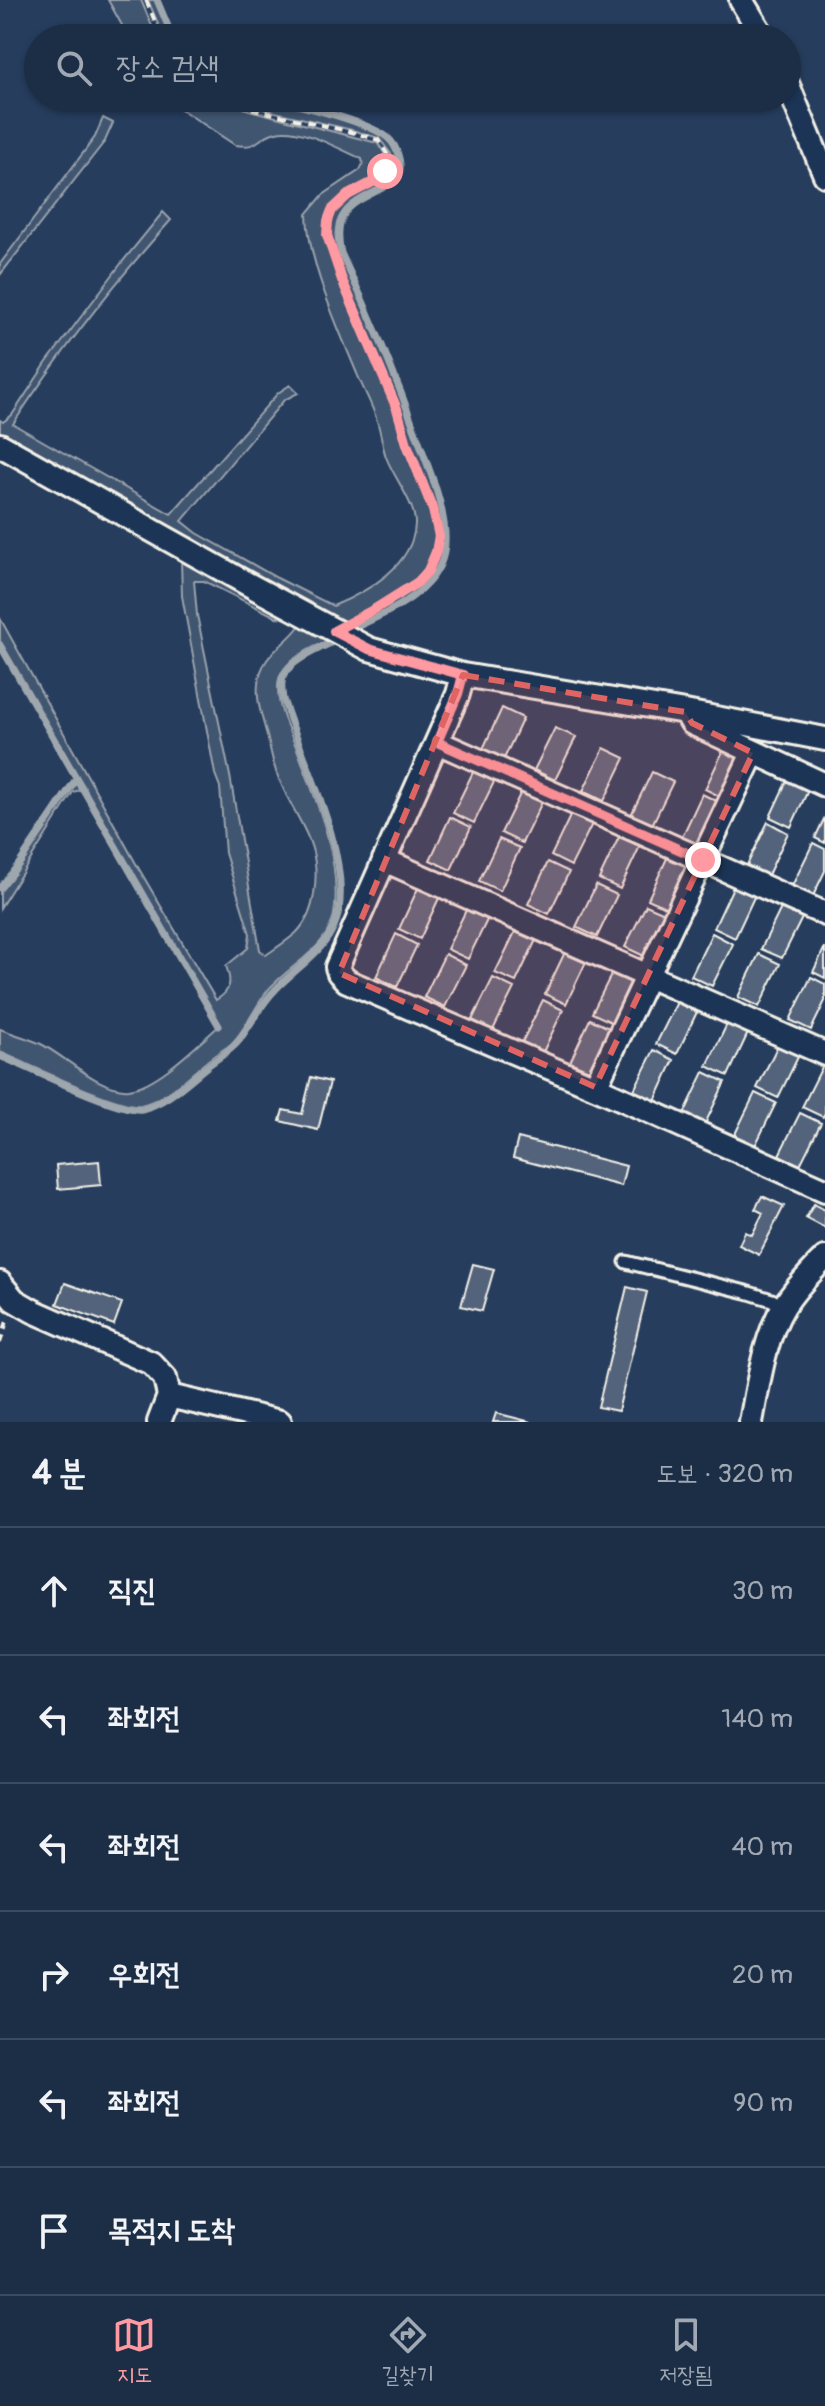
<!DOCTYPE html>
<html lang="ko">
<head>
<meta charset="utf-8">
<style>
  body { margin:0; font-family:Pangolin,"Poor Story",sans-serif; background:#293a51; color:#f1f3f6 }
  .stop { position:absolute; width:24px; height:24px; margin:-18px; border:6px solid #ff9aa2; border-radius:50%; background:#fff }
  .stop.end { background:#ff9aa2; border-color:#fff; box-shadow:0 2px 8px #0008 }
  .list { margin:0; padding:0; list-style:none }
  h2 { display:flex; justify-content:space-between; align-items:center; height:104px; margin:0; padding:0 32px; font-size:34px }
  h2 small { font-size:26px; font-weight:400; color:#a0a8b3 }
  .list li { display:grid; grid-template-columns:52px 1fr auto; gap:24px; align-items:center; box-sizing:border-box; height:128px; padding:0 32px; border-top:2px solid #3a4a5f }
  .list b { display:block; font-size:30px; white-space:nowrap }
  .list em { font-size:26px; font-style:normal; color:#a0a8b3 }
  .icon { flex:none; width:44px; height:44px; fill:none; stroke:currentColor; stroke-width:2; stroke-linecap:round; stroke-linejoin:round }
  .map { position:relative; flex:none; width:825px; height:1422px; overflow:hidden }
  .search { position:absolute; background:#1c2e46; box-shadow:0 2px 6px #0004; left:24px; right:24px; top:24px; height:88px; display:flex; align-items:center; gap:20px; box-sizing:border-box; padding:0 28px; border-radius:44px; color:#a0a8b3; font-size:30px }
  .sheet { height:872px; background:#1c2e46 }
  nav { display:flex; justify-content:space-around; align-items:center; box-sizing:border-box; height:112px; border-top:2px solid #3a4a5f; background:#1c2e46; font-size:22px; color:#a0a8b3 }
  nav a { display:grid; justify-items:center; gap:4px }
  nav .on { color:#ff9aa2 }
  .map>svg:first-child { display:block }
  .green { fill:#40546f; stroke:#9aa2ac; stroke-width:2; fill-rule:evenodd }
  .lines { fill:none; stroke-linecap:round; stroke-linejoin:round }
  .stream { stroke:#9fa7ae; stroke-width:7 }
  .building { fill:#52647b; stroke:#f4f1e8; stroke-width:2 }
  .service-casing { stroke:#f4f1e8; stroke-width:17 }
  .minor-casing { stroke:#f4f1e8; stroke-width:28 }
  .path { stroke:#f4f1e8; stroke-width:4; stroke-dasharray:8 6; stroke-linecap:butt }
  .service { stroke:#1d3557; stroke-width:11 }
  .minor { stroke:#1d3557; stroke-width:22 }
  .route { stroke:#ff9aa2; stroke-width:10 }
  .marked { fill:#df6462; fill-opacity:0.2; stroke:#df6462; stroke-width:6; stroke-dasharray:16 10; stroke-linejoin:round }
</style>
</head>
<body>
<div class="map">
<svg width="825" height="1422" viewBox="0 0 825 1422">
  <rect width="100%" height="100%" fill="#263d5d"/>
  <filter id="ink" filterUnits="userSpaceOnUse"><feTurbulence type="fractalNoise" baseFrequency=".0125" numOctaves="2"/><feDisplacementMap in="SourceGraphic" scale="16" xChannelSelector="R" yChannelSelector="G"/><feConvolveMatrix kernelMatrix="1 2 1 2 8 2 1 2 1" color-interpolation-filters="sRGB"/></filter>
  <g filter="url(#ink)">
    <!-- green -->
    <path class="green" d="M108 0H141L157 38H129Z
      M148 0H156L171 38H164Z
      M164 98H218L249 110 377 143C410 177 339 187 327 214 320 231 330 251 335 267 350 315 376 360 394 407 398 421 401 435 405 448 416 476 432 504 435 534 436 544 433 554 428 563 413 593 363 612 334 627L0 437V420L3 422 12 415 47 362 123 261 163 212 171 220C113 284 60 353 13 424L171 514 278 393 290 385 298 393 284 400 182 521 197 533 277 578 333 606C367 592 413 566 415 524 416 505 393 476 386 457 382 445 381 433 377 421 373 406 364 391 358 376 339 330 308 263 307 214L323 195 360 170 363 164 362 159C339 149 300 126 276 132 256 137 261 149 235 145Z
      M232 98C242 98 254 97 264 98 285 101 374 127 388 140 399 149 401 167 394 180 377 190 343 201 337 223 330 247 348 271 358 292 380 342 400 393 419 445 428 470 438 495 442 521 445 535 444 550 439 563 423 598 379 614 347 629L348 624C373 612 415 596 430 572 456 531 424 485 410 445 405 432 403 418 398 404 387 376 374 348 362 320 351 293 333 264 330 235 324 187 390 198 391 154L379 138 352 130 254 107Z
      M103 118 113 123 105 141 0 275V264L95 137Z
      M120 516 334 637C315 647 278 660 278 686 277 707 289 730 297 749 315 798 340 854 335 907 332 947 293 962 269 989 255 1006 246 1029 231 1044 225 1049 217 1053 211 1058 190 1074 168 1099 141 1105 120 1109 25 1062 0 1052V1029C13 1034 28 1038 41 1044 65 1056 101 1092 129 1089 158 1085 198 1044 220 1025L26 689 0 641V618L139 869 216 1000C231 991 232 982 226 966L248 948 250 934 225 853 220 787 215 774 182 596 181 559ZM194 581H204L276 617 290 619 300 625C285 647 262 652 258 684 256 700 262 717 266 732 270 746 272 761 277 774 294 820 323 840 314 894 312 908 306 923 296 933 287 941 276 948 266 955L260 950 230 776 197 615Z
      M75 782 80 790 73 792 0 908V889L21 865Z"/>
    <g class="lines">
      <!-- stream -->
      <path class="stream" d="M157 0 173 38
        M269 98C298 105 364 120 387 137 394 143 397 149 399 158 401 166 401 174 395 181 360 202 330 204 341 253 370 314 396 377 419 441 428 467 440 494 444 523 446 537 446 552 440 565 424 598 384 614 352 629
        M0 645 219 1026
        M0 888 19 864 76 779
        M0 1056C26 1067 120 1113 142 1109 169 1103 191 1078 213 1062 221 1056 230 1051 237 1043 251 1025 260 1005 276 989 300 964 333 947 339 910 349 848 302 759 283 699 282 691 280 681 285 673 295 658 321 649 336 640"/>
    </g>
    <!-- building -->
    <path class="building" d="M502 708 523 718 503 761 482 751Z
      M555 728 576 737 555 780 534 770Z
      M725 747 746 756 725 799 705 789Z
      M604 748 625 758 604 801 583 791Z
      M474 770 495 780 474 823 453 813Z
      M652 772 673 782 652 825 631 815Z
      M790 774 811 784 791 827 770 817Z
      M522 790 543 800 522 843 501 833Z
      M702 794 723 804 703 847 682 837Z
      M571 814 592 824 571 866 551 856Z
      M450 817 471 827 451 870 430 860Z
      M825 817V843L815 838Z
      M768 822 788 833 768 875 747 865Z
      M619 837 640 846 620 889 599 879Z
      M499 839 520 848 500 891 479 881Z
      M813 843 825 849V871L813 896 792 886Z
      M668 856 689 866 669 909 648 899Z
      M548 862 569 872 549 914 528 904Z
      M596 885 617 895 597 937 576 927Z
      M734 885 755 895 735 938 714 928Z
      M419 886 440 896 420 939 399 929Z
      M646 905 667 914 646 957 625 947Z
      M468 906 489 916 468 959 447 949Z
      M782 906 803 916 782 958 761 949Z
      M516 930 536 940 516 982 495 973Z
      M712 933 733 944 712 986 691 976Z
      M396 934 417 945 397 987 376 977Z
      M825 947V978L813 972Z
      M565 952 586 962 566 1004 545 994Z
      M445 954 466 965 445 1007 424 997Z
      M759 954 780 964 759 1007 738 997Z
      M613 971 634 981 613 1023 592 1013Z
      M811 977 825 984V1001L811 1030 790 1020Z
      M493 978 514 988 493 1030 472 1020Z
      M543 1000 563 1010 543 1052 522 1042Z
      M677 1002 697 1012 677 1054 656 1044Z
      M590 1019 611 1029 591 1071 570 1062Z
      M727 1024 748 1033 728 1076 707 1066Z
      M778 1045 799 1055 778 1098 757 1088Z
      M654 1050 674 1060 654 1103 633 1092Z
      M823 1065 825 1066V1113L823 1117 802 1107Z
      M704 1072 725 1082 705 1124 684 1114Z
      M311 1077 330 1082 318 1130 280 1121 283 1110 302 1114Z
      M755 1093 776 1103 755 1146 734 1136Z
      M800 1113 821 1123 800 1165 779 1155Z
      M518 1138 626 1166 621 1186 513 1158Z
      M99 1161 101 1185 58 1189 56 1165Z
      M762 1196 784 1206 759 1255 739 1245 745 1232 752 1235 763 1213 755 1209Z
      M814 1204 825 1210V1228L806 1218Z
      M473 1264 494 1269 482 1311 461 1306Z
      M65 1283 122 1303 114 1325 57 1304Z
      M627 1287 647 1292 618 1411 598 1407Z
      M496 1413 531 1422H493Z"/>
    <g class="lines">
      <defs>
        <path id="service" d="M626 1262 746 1292 772 1300 783 1307"/>
        <path id="minor" d="M741 0 764 38
          M787 83 825 175
          M0 445 246 583 369 649 463 675 685 712 825 739
          M463 675 458 694 337 967 339 973 347 981 595 1087 825 1190
          M688 716 692 723 825 785
          M437 742 825 914
          M384 860 825 1054
          M595 1087 753 753
          M0 1283 14 1300 33 1311 151 1363 165 1378 169 1396
          M159 1422 169 1396 280 1422
          M751 1422C758 1386 764 1338 784 1306 795 1289 810 1273 825 1258"/>
      </defs>
      <!-- service casing -->
      <use href="#service" class="service-casing"/>
      <!-- minor casing -->
      <use href="#minor" class="minor-casing"/>
      <!-- path -->
      <path class="path" d="M146 0 162 38
        M226 98 253 109 351 132 378 140 388 155V163L380 177 348 195 332 210 328 221 327 235 342 280 397 409 407 444 433 510 439 536 436 552 428 571 418 582 357 618
        M0 1343 7 1321"/>
      <!-- service -->
      <use href="#service" class="service"/>
      <!-- minor -->
      <use href="#minor" class="minor"/>
    </g>
  </g>
  <g class="lines" filter="url(#ink)">
    <!-- route -->
    <path class="route" d="M385 171 373 182 348 195 332 210 328 221 327 235 342 280 397 409 407 444 433 510 439 536 436 552 428 571 418 582 375 609 334 631 369 649 463 675 458 694 437 742 703 860"/>
  </g>
  <!-- marked area -->
  <path class="marked" d="M463 675 685 712 692 723 753 753 595 1087 339 973Z"/>
</svg>
<div class="stop" style="left:385px;top:171px"></div>
<div class="stop end" style="left:703px;top:860px"></div>
<div class="search"><svg class="icon" aria-label="search" viewBox="0 0 24 24"><circle cx="10" cy="10" r="6"/><path d="M15 15l6 6"/></svg>장소 검색</div>
</div>
<section class="sheet">
<h2>4 분<small>도보 · 320 m</small></h2>
<ul class="list">
<li><svg class="icon" aria-label="ahead" viewBox="0 0 24 24"><path d="M12 20V5M6 11l6-6 6 6"/></svg><div><b>직진</b></div><em>30 m</em></li>
<li><svg class="icon" aria-label="left" viewBox="0 0 24 24"><path d="M17 20v-9H6M10 6l-5 5 5 5"/></svg><div><b>좌회전</b></div><em>140 m</em></li>
<li><svg class="icon" aria-label="left" viewBox="0 0 24 24"><path d="M17 20v-9H6M10 6l-5 5 5 5"/></svg><div><b>좌회전</b></div><em>40 m</em></li>
<li><svg class="icon" aria-label="right" viewBox="0 0 24 24"><path d="M7 20v-9h11M14 6l5 5-5 5"/></svg><div><b>우회전</b></div><em>20 m</em></li>
<li><svg class="icon" aria-label="left" viewBox="0 0 24 24"><path d="M17 20v-9H6M10 6l-5 5 5 5"/></svg><div><b>좌회전</b></div><em>90 m</em></li>
<li><svg class="icon" aria-label="arrive" viewBox="0 0 24 24"><path d="M6 21V4h12l-3 4 3 4H6"/></svg><div><b>목적지 도착</b></div></li>
</ul>
</section>
<nav>
<a class="on"><svg class="icon" aria-label="map" viewBox="0 0 24 24"><path d="M3 6l6-2 6 2 6-2v14l-6 2-6-2-6 2zM9 4v14M15 6v14"/></svg>지도</a>
<a><svg class="icon" aria-label="directions" viewBox="0 0 24 24"><path d="M12 3l9 9-9 9-9-9zM9 14v-3h6M13 9l2 2-2 2"/></svg>길찾기</a>
<a><svg class="icon" aria-label="saved" viewBox="0 0 24 24"><path d="M7 4h10v16l-5-4-5 4z"/></svg>저장됨</a>
</nav>
</body>
</html>
